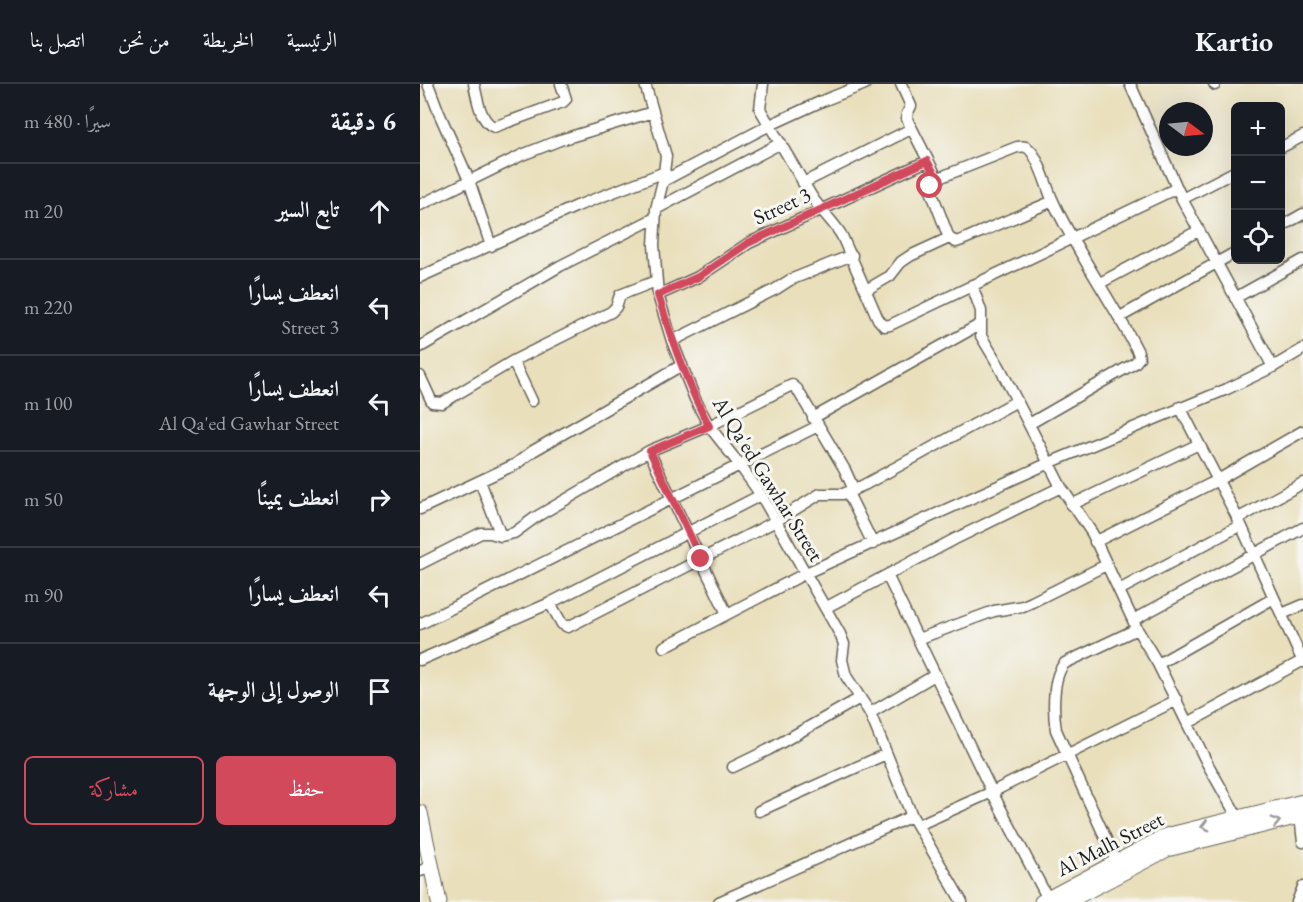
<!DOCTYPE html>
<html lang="ar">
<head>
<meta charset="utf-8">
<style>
  body { margin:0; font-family:"EB Garamond",Amiri,serif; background:#242831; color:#f1f3f6; direction:rtl }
  .controls { position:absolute; right:18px; top:18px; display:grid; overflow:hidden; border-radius:9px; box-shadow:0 6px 24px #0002 }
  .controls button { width:54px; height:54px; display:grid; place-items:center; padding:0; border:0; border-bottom:2px solid #363941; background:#171b24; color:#f1f3f6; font:30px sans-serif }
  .compass { position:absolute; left:739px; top:18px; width:54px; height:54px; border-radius:50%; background:#171b24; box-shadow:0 6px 24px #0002; rotate:106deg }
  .stop { position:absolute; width:18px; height:18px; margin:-14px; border:4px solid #d1495b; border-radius:50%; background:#fff }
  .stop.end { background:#d1495b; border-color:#fff; box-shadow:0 2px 6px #0008 }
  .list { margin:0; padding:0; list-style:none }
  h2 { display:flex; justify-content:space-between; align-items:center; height:78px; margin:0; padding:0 24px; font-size:26px }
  h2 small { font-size:20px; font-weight:400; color:#9ea1a6 }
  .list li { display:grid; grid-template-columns:39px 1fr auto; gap:18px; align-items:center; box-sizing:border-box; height:96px; padding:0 24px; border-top:2px solid #363941 }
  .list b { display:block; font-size:22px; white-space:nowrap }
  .list p { margin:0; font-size:20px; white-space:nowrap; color:#9ea1a6 }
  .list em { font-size:20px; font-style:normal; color:#9ea1a6 }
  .actions { display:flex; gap:12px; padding:18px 24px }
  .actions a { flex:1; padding:14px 0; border:2px solid #d1495b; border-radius:9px; text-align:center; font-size:21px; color:#d1495b }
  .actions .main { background:#d1495b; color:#fff }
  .icon { flex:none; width:33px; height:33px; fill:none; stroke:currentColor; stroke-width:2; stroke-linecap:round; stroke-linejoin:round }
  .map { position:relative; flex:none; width:883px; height:818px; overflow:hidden; direction:ltr }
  header { display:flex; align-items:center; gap:36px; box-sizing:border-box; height:84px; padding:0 30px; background:#171b24; border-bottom:2px solid #363941 }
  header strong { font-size:28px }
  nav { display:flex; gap:33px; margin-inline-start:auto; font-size:21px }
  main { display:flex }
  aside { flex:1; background:#171b24 }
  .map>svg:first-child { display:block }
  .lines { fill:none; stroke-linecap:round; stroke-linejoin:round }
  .street-casing { stroke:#646054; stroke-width:13 }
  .secondary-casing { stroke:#646054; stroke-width:17 }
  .street { stroke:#fff; stroke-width:10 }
  .secondary { stroke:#fff; stroke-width:15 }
  .oneway { stroke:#999 }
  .route { stroke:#d1495b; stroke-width:8 }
  .labels { text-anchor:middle; stroke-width:6; stroke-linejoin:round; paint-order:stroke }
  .street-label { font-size:21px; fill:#1c1c1c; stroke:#f6f6f2 }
</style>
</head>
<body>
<header>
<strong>Kartio</strong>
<nav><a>الرئيسية</a><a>الخريطة</a><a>من نحن</a><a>اتصل بنا</a></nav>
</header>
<main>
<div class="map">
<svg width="883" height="818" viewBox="0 0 883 818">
  <rect width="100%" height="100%" fill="#f6f6f2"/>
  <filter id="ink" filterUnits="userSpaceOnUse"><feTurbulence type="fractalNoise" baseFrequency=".0167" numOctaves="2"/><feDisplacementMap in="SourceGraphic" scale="12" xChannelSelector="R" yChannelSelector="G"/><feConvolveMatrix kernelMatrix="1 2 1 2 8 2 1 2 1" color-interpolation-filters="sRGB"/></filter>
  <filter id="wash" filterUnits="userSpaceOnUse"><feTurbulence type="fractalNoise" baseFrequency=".008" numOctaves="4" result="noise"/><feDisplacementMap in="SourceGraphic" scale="24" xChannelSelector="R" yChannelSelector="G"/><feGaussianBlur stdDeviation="1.35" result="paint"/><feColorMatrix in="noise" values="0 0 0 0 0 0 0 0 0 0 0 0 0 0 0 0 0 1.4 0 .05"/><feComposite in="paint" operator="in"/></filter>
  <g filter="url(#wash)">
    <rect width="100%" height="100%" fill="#e9dfbb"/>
  </g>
  <g filter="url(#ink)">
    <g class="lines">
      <defs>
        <path id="street" d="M8 0 19 29 49 96 71 162
          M54 0C57 13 60 38 74 43L143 18 146 15 141 0
          M225 0 246 72 243 97 236 125 234 161 238 211 252 257 275 315 289 342 319 380 341 411 420 550 424 560 422 576 426 592 450 629 492 732 542 818
          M343 0 340 25 392 113C401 127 414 138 422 152L458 235 464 242 470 241 757 104
          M481 0 491 22 487 30V35L517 94
          M710 0 762 115 853 283
          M794 0 795 1
          M860 64 883 52
          M243 97 350 41 400 18 445 0
          M383 99 491 45
          M762 115 816 87
          M0 121 102 71 140 56 233 28
          M236 125 361 59
          M860 143 883 130
          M529 154 510 104 511 97 597 63C600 63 602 62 606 63 617 67 627 104 632 115 656 168 692 216 718 268L719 274 715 279 609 340
          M0 193 157 122 245 88
          M680 199 778 147
          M552 201 561 227V252L579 282 641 403 672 449 717 545 738 580 787 679 818 734
          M446 206 470 192 481 178 490 172 529 154 536 158 542 156 633 117
          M238 211 278 193 329 159 507 77
          M815 214 883 176
          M700 233 816 168
          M252 257 356 205 370 196 432 171
          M0 263 140 182 235 134
          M93 277 112 317
          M0 292 12 318 22 319 93 277 191 228 196 223 200 211 236 197
          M760 323 821 441 883 578
          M393 334 559 241
          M229 367 307 530
          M60 397 81 452
          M428 409 453 460
          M651 421 779 360
          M0 425 96 380 113 367 262 281
          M817 435 883 399
          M675 458 798 396 883 347
          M0 480 61 449H70L81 452 94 449 116 433 229 367 289 342 372 301 377 305 425 386 434 406
          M467 491 572 708 628 815
          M699 506 821 441
          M130 519 142 540 148 543 356 437 400 410H423L444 401 597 317
          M405 524 535 455 641 403
          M862 530 883 521
          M713 536 883 444
          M0 540 398 342
          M498 555 574 527 603 522 612 518 686 481
          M244 563 386 489 629 379 807 305 853 283 883 265
          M0 576 130 519 341 411
          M738 580 854 514
          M450 629 515 591
          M768 639 882 577
          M313 683 348 666 440 614
          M339 727 466 670
          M880 732 883 758
          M498 741 572 708 757 616
          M696 777 636 646C633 628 632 592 645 579L717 545
          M0 787 12 783
          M299 818 492 732
          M877 818 883 803"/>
        <path id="secondary" d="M0 729 19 818
          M622 818 746 752 883 718
          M646 818 747 765 883 731"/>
      </defs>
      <!-- street casing -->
      <use href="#street" class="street-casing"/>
      <!-- secondary casing -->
      <use href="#secondary" class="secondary-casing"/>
      <!-- street -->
      <use href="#street" class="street"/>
      <!-- secondary -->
      <use href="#secondary" class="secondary"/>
    </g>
    <!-- one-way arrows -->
    <defs><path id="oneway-chevron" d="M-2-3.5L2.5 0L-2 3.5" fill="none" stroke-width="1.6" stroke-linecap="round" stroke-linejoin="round" transform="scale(1.5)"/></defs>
    <g class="oneway">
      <use href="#oneway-chevron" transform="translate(856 738) rotate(-13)"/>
      <use href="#oneway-chevron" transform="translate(785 742) rotate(166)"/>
    </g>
  </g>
  <g class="lines" filter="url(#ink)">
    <!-- route -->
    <path class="route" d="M281 475 230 367 289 342C267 300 252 257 238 211L278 193 328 159 507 77 517 94 511 97 510 102"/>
  </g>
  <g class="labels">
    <!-- street labels -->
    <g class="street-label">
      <text transform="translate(362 122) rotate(-25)" y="7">Street 3</text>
      <text transform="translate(348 395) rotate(58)" y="7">Al Qa'ed Gawhar Street</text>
      <text transform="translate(690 760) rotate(-27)" y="7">Al Malh Street</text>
    </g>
  </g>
</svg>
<div class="controls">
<button>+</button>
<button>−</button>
<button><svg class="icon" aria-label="locate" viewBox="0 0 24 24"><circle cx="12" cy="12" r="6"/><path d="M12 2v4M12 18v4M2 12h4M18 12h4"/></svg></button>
</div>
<svg class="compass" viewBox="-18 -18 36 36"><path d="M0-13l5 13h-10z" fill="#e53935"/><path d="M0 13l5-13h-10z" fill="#9ea1a6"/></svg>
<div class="stop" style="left:510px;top:102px"></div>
<div class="stop end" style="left:281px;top:475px"></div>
</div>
<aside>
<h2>6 دقيقة<small>سيرًا · 480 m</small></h2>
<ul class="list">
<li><svg class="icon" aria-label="ahead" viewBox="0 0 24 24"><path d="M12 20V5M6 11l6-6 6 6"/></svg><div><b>تابع السير</b></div><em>20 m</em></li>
<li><svg class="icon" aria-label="left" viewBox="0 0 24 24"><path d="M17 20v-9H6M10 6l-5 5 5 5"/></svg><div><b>انعطف يسارًا</b><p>Street 3</p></div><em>220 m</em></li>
<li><svg class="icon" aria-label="left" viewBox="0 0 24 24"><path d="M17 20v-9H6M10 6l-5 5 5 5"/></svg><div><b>انعطف يسارًا</b><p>Al Qa'ed Gawhar Street</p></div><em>100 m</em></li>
<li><svg class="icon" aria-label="right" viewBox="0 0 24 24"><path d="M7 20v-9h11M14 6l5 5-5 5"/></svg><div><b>انعطف يمينًا</b></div><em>50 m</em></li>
<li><svg class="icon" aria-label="left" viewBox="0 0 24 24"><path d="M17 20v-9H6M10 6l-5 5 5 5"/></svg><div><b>انعطف يسارًا</b></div><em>90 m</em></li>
<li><svg class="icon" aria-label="arrive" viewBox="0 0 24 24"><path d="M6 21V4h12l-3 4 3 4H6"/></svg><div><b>الوصول إلى الوجهة</b></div></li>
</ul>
<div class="actions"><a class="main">حفظ</a><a>مشاركة</a></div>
</aside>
</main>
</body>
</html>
